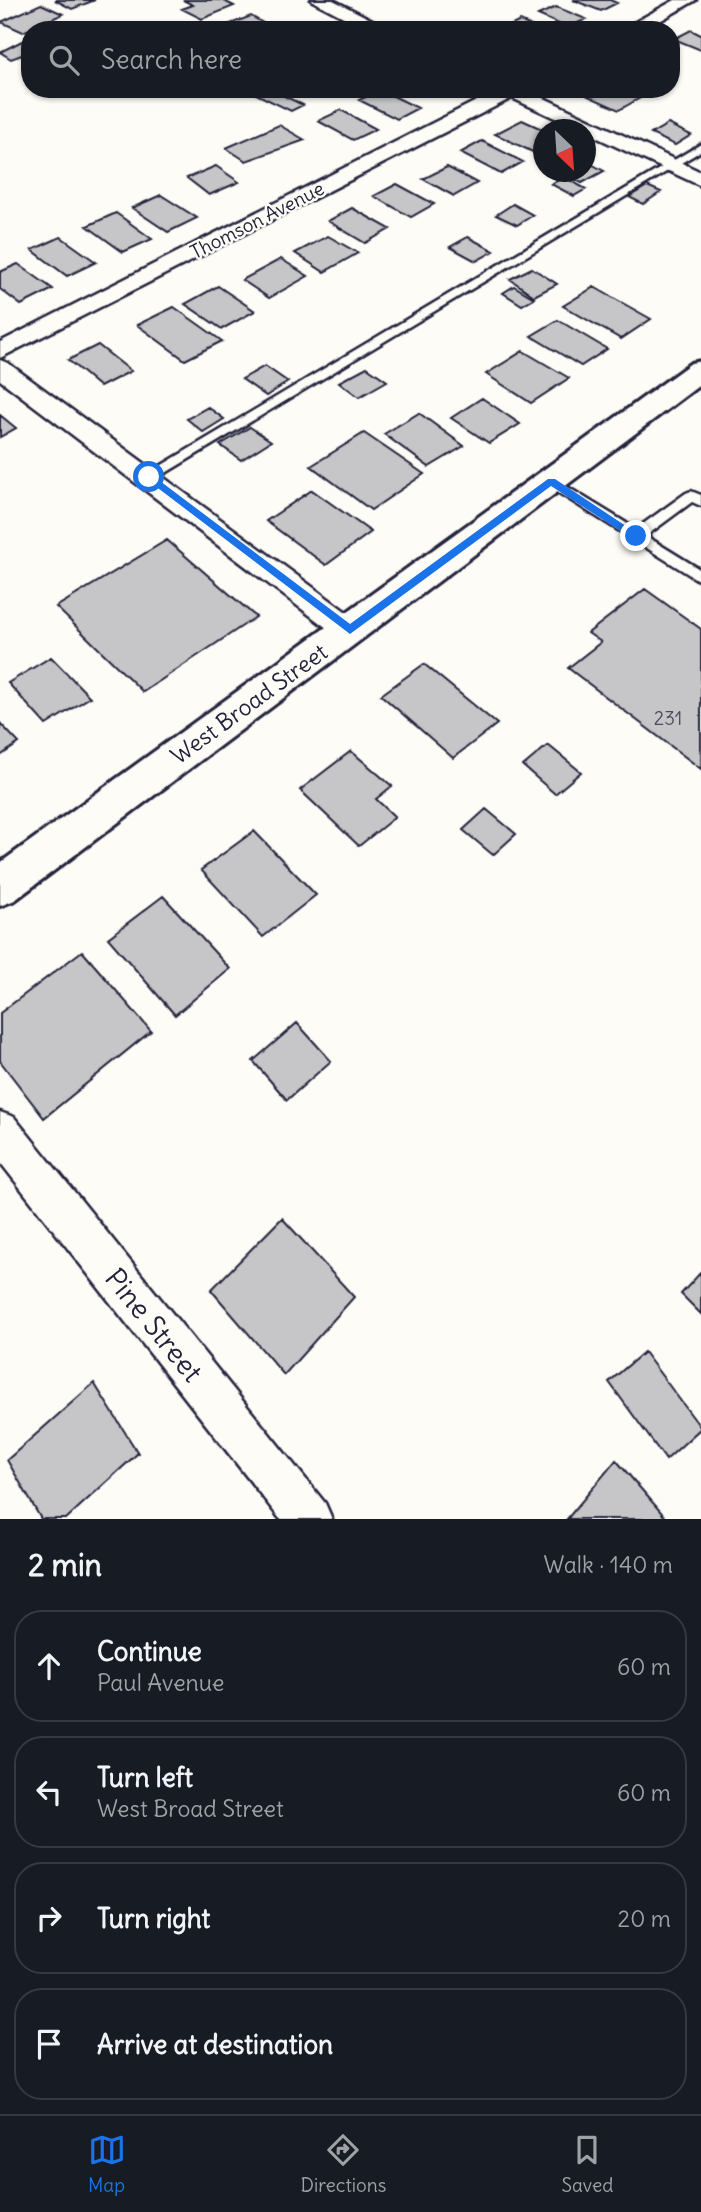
<!DOCTYPE html>
<html lang="en">
<head>
<meta charset="utf-8">
<style>
  body { margin:0; font-family:Delius,sans-serif; background:#20242c; color:#f1f3f6 }
  .compass { position:absolute; left:533px; top:119px; width:63px; height:63px; border-radius:50%; background:#171b24; box-shadow:0 2px 5px #0004; rotate:155deg }
  .stop { position:absolute; width:21px; height:21px; margin:-16px; border:5px solid #1a73e8; border-radius:50%; background:#fff }
  .stop.end { background:#1a73e8; border-color:#fff; box-shadow:0 2px 7px #0008 }
  .list { margin:0; padding:0; list-style:none }
  h2 { display:flex; justify-content:space-between; align-items:center; height:91px; margin:0; padding:0 28px; font-size:30px }
  h2 small { font-size:23px; font-weight:400; color:#9ea1a6 }
  .list li { display:grid; grid-template-columns:46px 1fr auto; gap:21px; align-items:center; box-sizing:border-box; height:112px; margin:0 14px 14px; padding:0 14px; border:2px solid #363941; border-radius:28px }
  .list b { display:block; font-size:26px; white-space:nowrap }
  .list p { margin:0; font-size:23px; white-space:nowrap; color:#9ea1a6 }
  .list em { font-size:23px; font-style:normal; color:#9ea1a6 }
  .icon { flex:none; width:38px; height:38px; fill:none; stroke:currentColor; stroke-width:2; stroke-linecap:round; stroke-linejoin:round }
  .map { position:relative; flex:none; width:701px; height:1519px; overflow:hidden }
  .search { position:absolute; background:#171b24; box-shadow:0 2px 5px #0004; left:21px; right:21px; top:21px; height:77px; display:flex; align-items:center; gap:18px; box-sizing:border-box; padding:0 24px; border-radius:28px; color:#9ea1a6; font-size:26px }
  .sheet { height:595px; background:#171b24 }
  nav { display:flex; justify-content:space-around; align-items:center; box-sizing:border-box; height:98px; border-top:2px solid #363941; background:#171b24; font-size:19px; color:#9ea1a6 }
  nav a { display:grid; justify-items:center; gap:4px }
  nav .on { color:#1a73e8 }
  .map>svg:first-child { display:block }
  .building { fill:#c6c6c8; stroke:#22223b; stroke-width:2 }
  .lines { fill:none; stroke-linecap:round; stroke-linejoin:round }
  .service-casing { stroke:#22223b; stroke-width:5 }
  .minor-casing { stroke:#22223b; stroke-width:5 }
  .secondary-casing { stroke:#22223b; stroke-width:6 }
  .service { fill:#fdfcf7; fill-rule:evenodd }
  .minor { fill:#fdfcf7; fill-rule:evenodd }
  .secondary { fill:#fdfcf7; fill-rule:evenodd }
  .route { fill:#1a73e8 }
  .labels { text-anchor:middle; stroke-width:5; stroke-linejoin:round; paint-order:stroke }
  .far-street-label { font-size:19px; fill:#22223b; stroke:#fdfcf7 }
  .number-label { font-size:19px; fill:#4b4b5e }
  .street-label { font-size:23px; fill:#22223b; stroke:#fdfcf7 }
  .near-street-label { font-size:28px; fill:#22223b; stroke:#fdfcf7 }
</style>
</head>
<body>
<div class="map">
<svg width="701" height="1519" viewBox="0 0 701 1519">
  <rect width="100%" height="100%" fill="#fdfcf7"/>
  <filter id="ink" filterUnits="userSpaceOnUse"><feTurbulence type="fractalNoise" baseFrequency=".0143" numOctaves="2"/><feDisplacementMap in="SourceGraphic" scale="14" xChannelSelector="R" yChannelSelector="G"/><feConvolveMatrix kernelMatrix="1 2 1 2 8 2 1 2 1" color-interpolation-filters="sRGB"/></filter>
  <g filter="url(#ink)">
    <!-- building -->
    <path class="building" d="M55 0H95L72 9Z
      M183 0H222L234 6 202 19 182 9 193 5Z
      M573 0H610L617 3 601 11Z
      M41 4 63 14 23 32 1 22Z
      M556 7 586 19 568 28 538 15Z
      M251 16 268 26 261 30 220 28Z
      M520 21 540 30H502Z
      M691 30 701 35V50L674 39Z
      M22 41 30 46V52L11 59 0 52Z
      M266 89H270L303 105 291 111 256 94Z
      M602 89H656L619 110 588 96Z
      M381 90 418 108 397 119 359 100Z
      M341 110 376 129 353 140 318 121Z
      M522 120 544 130V150L537 154 495 134Z
      M668 124 691 135 675 145 651 134Z
      M279 125 305 140 246 161 226 148Z
      M482 141 523 162 501 174 460 153Z
      M586 161 604 171 582 183 561 172H586Z
      M216 166 239 182 209 195 187 178Z
      M447 167 477 183 454 196 423 179Z
      M564 177 586 189 574 196 551 184Z
      M397 184 434 204 411 217 374 196Z
      M647 186 661 192 643 204 629 197Z
      M161 195 197 218 168 232 132 208Z
      M513 204 533 215 517 225 496 215Z
      M352 208 390 229 365 243 328 221Z
      M116 213 152 239 123 252 87 226Z
      M328 236 358 253 324 272 295 253Z
      M61 237 96 262 67 276 32 250Z
      M468 237 494 251 476 261 450 247Z
      M281 259 308 276 269 298 242 280Z
      M18 264 53 289 21 305 0 289V272Z
      M532 268 557 284 534 296 510 279Z
      M218 286 255 311 222 329 185 304Z
      M514 286 534 298 522 305 503 293Z
      M594 287 651 319 621 339 563 306Z
      M174 307 222 341 185 360 137 325Z
      M558 320 607 349 581 366 531 336Z
      M98 345 131 371 100 387 68 360Z
      M523 351 569 378 531 403 486 374Z
      M265 366 288 382 266 396 242 379Z
      M367 367 387 381 359 397 339 382Z
      M482 398 520 424 489 443 451 418Z
      M208 407 224 419 203 432 187 419Z
      M419 413 464 446 429 467 384 434Z
      M0 415 16 428 0 437Z
      M250 427 271 441 241 460 220 445Z
      M364 433 424 474 371 510 311 466Z
      M312 490 371 532 326 565 266 521Z
      M167 540 256 617 143 692 56 607Z
      M645 589 701 629V769L568 668 601 642 588 633Z
      M51 657 90 697 46 725 8 683Z
      M424 664 497 724 453 758 381 695Z
      M0 723 19 743 0 756Z
      M548 745 581 772 555 794 523 766Z
      M351 751 392 786 376 799 395 817 359 846 300 790Z
      M486 809 516 834 493 855 463 830Z
      M254 831 316 895 263 937 201 870Z
      M163 896 230 969 175 1015 108 938Z
      M82 951 151 1031 44 1118 0 1061V1013Z
      M297 1023 331 1061 287 1100 253 1061Z
      M282 1218 354 1297 284 1375 211 1290Z
      M701 1272V1314L681 1294Z
      M644 1352 701 1428 666 1460 609 1382Z
      M94 1383 138 1453 66 1519H41L7 1460Z
      M616 1460 667 1519H567Z"/>
    <g class="lines">
      <defs>
        <path id="service" d="M701 144V151L154 480H144L142 477Z
          M551 477 636 529 686 493 691 491 701 495V506L692 502 646 536 701 570V582L546 485 544 482Z"/>
        <path id="minor" d="M311 0H333L392 30H368Z
          M675 0H696L644 30H621Z
          M500 89H525L701 172V186L512 98 0 358V342Z
          M0 360 8 363 360 622 365 630 360 638 350 641 340 638 0 380Z
          M0 1112 14 1117 325 1503 332 1519H280L0 1162Z"/>
        <path id="secondary" d="M701 361V384L15 900 0 906V863L691 363Z"/>
      </defs>
      <!-- service casing -->
      <use href="#service" class="service-casing"/>
      <!-- minor casing -->
      <use href="#minor" class="minor-casing"/>
      <!-- secondary casing -->
      <use href="#secondary" class="secondary-casing"/>
      <!-- service -->
      <use href="#service" class="service"/>
      <!-- minor -->
      <use href="#minor" class="minor"/>
      <!-- secondary -->
      <use href="#secondary" class="secondary"/>
    </g>
  </g>
  <!-- route -->
  <path class="route" d="M146 475H152L350 624 548 479H555L641 536 633 539 551 486 350 634 146 479Z"/>
  <g class="labels">
    <!-- far-street labels -->
    <g class="far-street-label">
      <text transform="translate(257 220) rotate(-27)" y="7">Thomson Avenue</text>
    </g>
    <!-- number labels -->
    <g class="number-label">
      <text x="668" y="725">231</text>
    </g>
    <!-- street labels -->
    <g class="street-label">
      <text transform="translate(249 704) rotate(-36)" y="8">West Broad Street</text>
    </g>
    <!-- near-street labels -->
    <g class="near-street-label">
      <text transform="translate(154 1325) rotate(51)" y="10">Pine Street</text>
    </g>
  </g>
</svg>
<svg class="compass" viewBox="-18 -18 36 36"><path d="M0-13l5 13h-10z" fill="#e53935"/><path d="M0 13l5-13h-10z" fill="#9ea1a6"/></svg>
<div class="stop" style="left:149px;top:477px"></div>
<div class="stop end" style="left:636px;top:536px"></div>
<div class="search"><svg class="icon" aria-label="search" viewBox="0 0 24 24"><circle cx="10" cy="10" r="6"/><path d="M15 15l6 6"/></svg>Search here</div>
</div>
<section class="sheet">
<h2>2 min<small>Walk · 140 m</small></h2>
<ul class="list">
<li><svg class="icon" aria-label="ahead" viewBox="0 0 24 24"><path d="M12 20V5M6 11l6-6 6 6"/></svg><div><b>Continue</b><p>Paul Avenue</p></div><em>60 m</em></li>
<li><svg class="icon" aria-label="left" viewBox="0 0 24 24"><path d="M17 20v-9H6M10 6l-5 5 5 5"/></svg><div><b>Turn left</b><p>West Broad Street</p></div><em>60 m</em></li>
<li><svg class="icon" aria-label="right" viewBox="0 0 24 24"><path d="M7 20v-9h11M14 6l5 5-5 5"/></svg><div><b>Turn right</b></div><em>20 m</em></li>
<li><svg class="icon" aria-label="arrive" viewBox="0 0 24 24"><path d="M6 21V4h12l-3 4 3 4H6"/></svg><div><b>Arrive at destination</b></div></li>
</ul>
</section>
<nav>
<a class="on"><svg class="icon" aria-label="map" viewBox="0 0 24 24"><path d="M3 6l6-2 6 2 6-2v14l-6 2-6-2-6 2zM9 4v14M15 6v14"/></svg>Map</a>
<a><svg class="icon" aria-label="directions" viewBox="0 0 24 24"><path d="M12 3l9 9-9 9-9-9zM9 14v-3h6M13 9l2 2-2 2"/></svg>Directions</a>
<a><svg class="icon" aria-label="saved" viewBox="0 0 24 24"><path d="M7 4h10v16l-5-4-5 4z"/></svg>Saved</a>
</nav>
</body>
</html>
